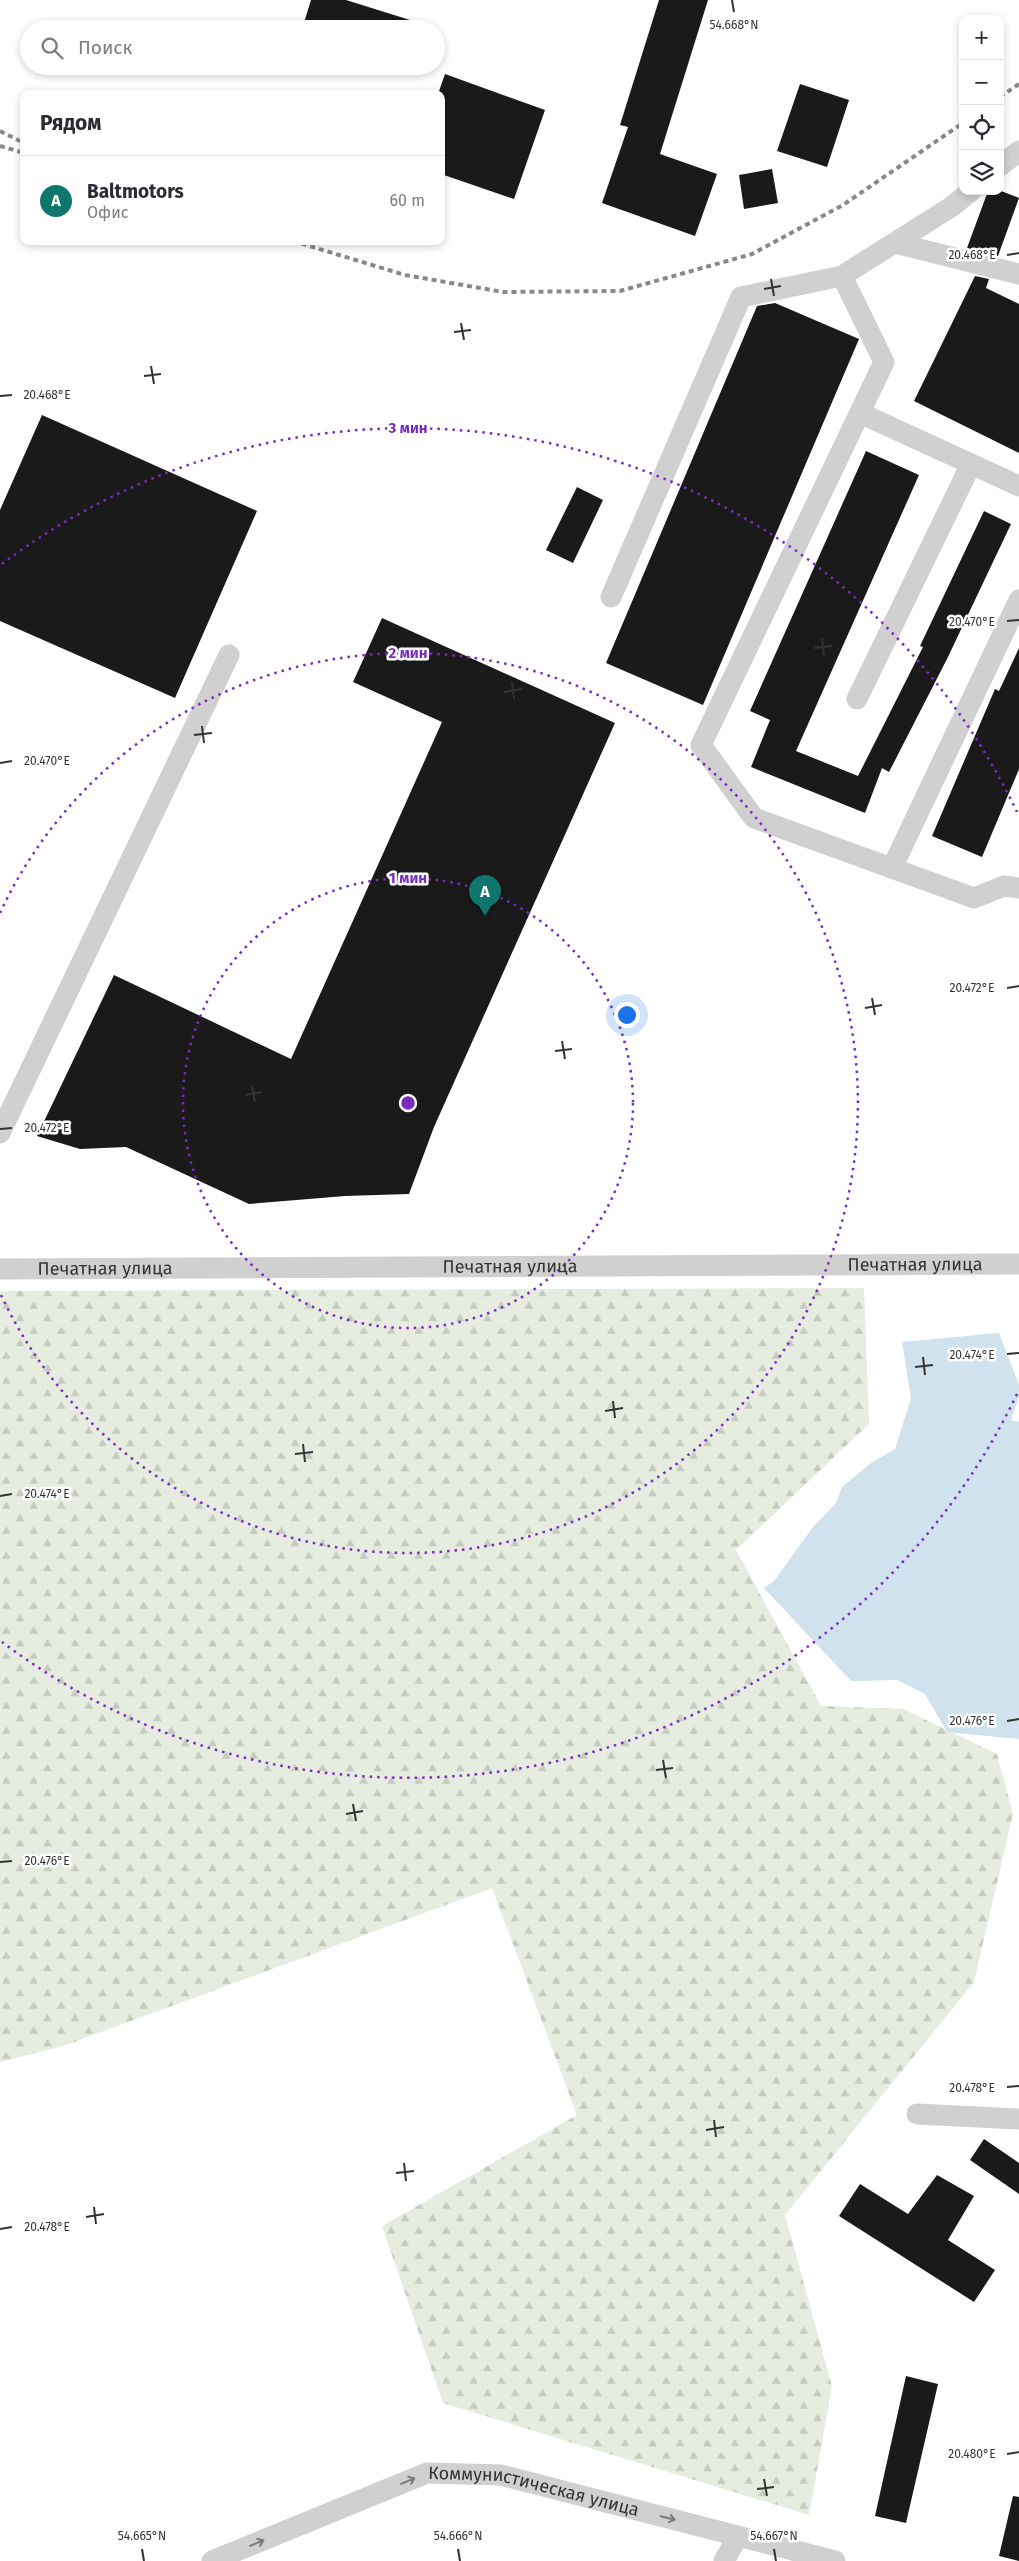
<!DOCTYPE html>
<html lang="ru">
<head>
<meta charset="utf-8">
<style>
  body { margin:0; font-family:"Fira Sans",sans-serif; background:#f7f7f7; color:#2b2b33 }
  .controls { position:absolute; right:15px; top:15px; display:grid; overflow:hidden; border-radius:10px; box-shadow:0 2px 8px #0003 }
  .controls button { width:45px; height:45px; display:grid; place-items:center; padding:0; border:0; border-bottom:1px solid #e1e1e2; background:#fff; color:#2b2b33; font:25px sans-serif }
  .you { position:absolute; left:626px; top:1014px; width:18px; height:18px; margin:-12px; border:4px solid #fff; border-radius:50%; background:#1a73e8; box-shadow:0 0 0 8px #1a73e833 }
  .badge { display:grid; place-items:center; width:32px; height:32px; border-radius:50%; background:#0f766e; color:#fff; font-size:16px; font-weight:700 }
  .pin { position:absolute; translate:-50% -41px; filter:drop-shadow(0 1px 2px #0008) }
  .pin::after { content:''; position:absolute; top:26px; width:18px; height:15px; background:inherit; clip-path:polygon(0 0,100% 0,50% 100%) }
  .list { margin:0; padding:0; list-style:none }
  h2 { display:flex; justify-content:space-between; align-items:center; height:65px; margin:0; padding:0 20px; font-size:21px }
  h2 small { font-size:16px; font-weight:400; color:#7c7c81 }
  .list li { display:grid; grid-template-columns:32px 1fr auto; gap:15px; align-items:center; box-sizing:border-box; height:90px; padding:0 20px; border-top:1px solid #e1e1e2 }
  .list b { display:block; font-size:19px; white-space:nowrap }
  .list p { margin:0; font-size:16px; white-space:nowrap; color:#7c7c81 }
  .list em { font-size:16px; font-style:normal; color:#7c7c81 }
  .icon { flex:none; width:28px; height:28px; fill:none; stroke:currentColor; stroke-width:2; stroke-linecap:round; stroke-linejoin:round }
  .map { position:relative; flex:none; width:1019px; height:2561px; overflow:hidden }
  .search { position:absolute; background:#fff; box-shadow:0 2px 8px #0003; left:20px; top:20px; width:425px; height:55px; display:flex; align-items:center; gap:12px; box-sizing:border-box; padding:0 18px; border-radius:28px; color:#7c7c81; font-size:19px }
  .panel { position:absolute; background:#fff; box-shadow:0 2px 8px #0003; left:20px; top:90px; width:425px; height:155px; border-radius:10px }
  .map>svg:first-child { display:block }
  .forest { fill:url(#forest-firs) }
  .water { fill:#cfe2ee }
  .building { fill:#1a1a1a }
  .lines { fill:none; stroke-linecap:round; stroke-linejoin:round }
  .minor { stroke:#d0d0d0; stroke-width:21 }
  .rail { stroke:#888; stroke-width:4; stroke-dasharray:5 4; stroke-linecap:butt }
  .oneway { stroke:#7a7a7a }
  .ticks { fill:none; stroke:#333; stroke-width:2 }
  .ring { fill:none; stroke:#7b2cbf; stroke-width:2.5; stroke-dasharray:2.5 5 }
  .labels { text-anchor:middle; stroke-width:5; stroke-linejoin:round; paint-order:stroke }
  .street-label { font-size:18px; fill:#333; stroke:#fff }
  .ticks-label { font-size:12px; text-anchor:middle; fill:#333; stroke:#fff; stroke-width:5; stroke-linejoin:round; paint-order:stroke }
  .centre { fill:#7b2cbf; stroke:#fff; stroke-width:2.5 }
  .ring-label { font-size:15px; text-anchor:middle; font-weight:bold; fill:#7b2cbf; stroke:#fff; stroke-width:5; stroke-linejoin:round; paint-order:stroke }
</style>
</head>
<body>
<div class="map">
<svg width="1019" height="2561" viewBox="0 0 1019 2561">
  <defs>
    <pattern id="forest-firs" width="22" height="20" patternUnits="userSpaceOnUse" patternTransform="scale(1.25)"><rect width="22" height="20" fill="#e6ecdf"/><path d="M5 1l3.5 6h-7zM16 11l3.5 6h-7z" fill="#c6cbc0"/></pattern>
  </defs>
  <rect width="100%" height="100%" fill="#fff"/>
  <!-- forest -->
  <path class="forest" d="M864 1288 869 1424 736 1550 821 1706 903 1709 997 1754 1013 1814 974 1982 785 2215 832 2386 809 2515 443 2403 382 2226 577 2115 492 1888 63 2046 0 2062V1291Z"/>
  <!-- water -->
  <path class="water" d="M999 1333 1019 1385V1397L1011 1420 1019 1422V1739L947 1732 925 1694 897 1680 851 1681 764 1588 774 1581 813 1527 836 1503 842 1487 871 1463 895 1449 911 1398 902 1342Z"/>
  <!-- building -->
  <path class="building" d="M311 0H346L426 25 425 29H302Z
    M659 0H708L660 154 717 174 695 236 602 203 628 127 620 125Z
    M445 74 545 110 514 199 441 174V94H438Z
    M800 84 849 100 827 167 777 151Z
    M772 169 778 203 744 209 739 175Z
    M988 191H1001L1019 198 998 256 967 248Z
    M975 276 989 279 986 288 1019 304V453L914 401Z
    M775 303 859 339 703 705 606 663 757 306Z
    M42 415 257 511 175 698 0 621V510Z
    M866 451 919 475 796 751 858 776 923 647 920 646 984 511 1011 524 947 659 889 772 882 768 865 813 751 767 770 720 750 711Z
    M577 487 603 500 573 563 546 550Z
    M382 618 615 723 434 1127 409 1194 345 1196 249 1204 126 1147 80 1149 37 1136 114 975 291 1059 442 722 353 682Z
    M1019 648V769L982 857 932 836 995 689 999 691Z
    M984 2139 1019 2163V2194L970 2160Z
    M937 2175 974 2196 948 2240 995 2270 974 2302 839 2216 860 2184 908 2214Z
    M906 2376 938 2384 906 2523 875 2516Z
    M1013 2496 1019 2497V2561L999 2556Z"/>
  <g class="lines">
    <!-- minor -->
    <g class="minor">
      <path d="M1000 166 1019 151"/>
      <path d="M895 243 1019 274"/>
      <path d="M842 276 884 362 701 745 754 818 974 898 1004 886 1019 888"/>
      <path d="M860 413 1019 486"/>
      <path d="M611 597 741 297 842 276 951 207 971 191"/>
      <path d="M857 699 971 464"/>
      <path d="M892 868 1019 600"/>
      <path d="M0 1133 229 655"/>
      <path id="s1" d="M0 1269 1019 1264"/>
      <path d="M917 2114 1019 2119"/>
      <path id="s2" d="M212 2561 427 2473 501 2475 835 2561"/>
      <path d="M724 2561 738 2536"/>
    </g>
    <!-- rail -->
    <path class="rail" d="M1000 97 1019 84
      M0 131 24 143
      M0 146 24 153
      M293 241 405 275 503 292 620 291 752 254 843 205 963 123"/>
  </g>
  <!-- one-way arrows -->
  <defs><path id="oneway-shaft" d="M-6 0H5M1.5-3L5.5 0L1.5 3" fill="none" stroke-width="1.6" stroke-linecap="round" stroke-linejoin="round" transform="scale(1.25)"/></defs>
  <g class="oneway">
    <use href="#oneway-shaft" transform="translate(408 2481) rotate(-22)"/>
    <use href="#oneway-shaft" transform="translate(668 2518) rotate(14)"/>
    <use href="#oneway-shaft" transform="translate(257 2543) rotate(-22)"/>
  </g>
  <!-- ticks -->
  <path class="ticks" d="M732 0 734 12M1007 255 1019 253M771 279 774 296M764 289 781 286M461 323 464 340M454 332 471 330M151 366 154 384M144 376 161 374M0 396 12 395M1007 621 1019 620M822 638 824 656M814 648 832 646M512 682 514 699M504 692 522 689M202 726 204 743M194 735 212 733M0 763 12 761M1007 988 1019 986M872 998 875 1015M865 1008 882 1005M562 1041 565 1059M555 1051 572 1049M252 1085 255 1102M245 1095 262 1092M0 1129 12 1128M1007 1354 1019 1353M923 1357 925 1375M915 1367 933 1365M613 1401 615 1418M605 1411 623 1408M303 1444 305 1462M295 1454 313 1452M0 1496 12 1494M1007 1721 1019 1719M663 1760 666 1778M656 1770 673 1768M353 1804 356 1821M346 1814 363 1811M0 1862 12 1861M1007 2087 1019 2086M714 2120 716 2137M706 2130 724 2127M404 2163 406 2181M396 2173 414 2171M94 2207 96 2224M86 2217 104 2214M0 2229 12 2227M1007 2454 1019 2452M764 2479 767 2496M757 2489 774 2487M142 2549 144 2561M458 2549 460 2561M774 2549 776 2561"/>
  <!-- distance rings -->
  <g class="ring">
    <circle cx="408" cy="1103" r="225"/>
    <path d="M0 913A450 450 0 1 1 0 1293"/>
    <path d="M1017 1394A675 675 0 0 1 2 1642M2 564A675 675 0 0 1 1017 812"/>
  </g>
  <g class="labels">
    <!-- street labels -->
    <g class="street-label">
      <text dy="6" stroke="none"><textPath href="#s1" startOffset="915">Печатная улица</textPath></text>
      <text dy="6" stroke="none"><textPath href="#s1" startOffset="510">Печатная улица</textPath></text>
      <text dy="6" stroke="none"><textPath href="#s1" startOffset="105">Печатная улица</textPath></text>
      <text dy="6" stroke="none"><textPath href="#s2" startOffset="341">Коммунистическая улица</textPath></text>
    </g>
  </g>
  <g class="ticks-label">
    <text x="734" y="29">54.668°N</text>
    <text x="972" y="259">20.468°E</text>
    <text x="47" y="399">20.468°E</text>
    <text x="972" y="626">20.470°E</text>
    <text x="47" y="765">20.470°E</text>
    <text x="972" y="992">20.472°E</text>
    <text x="47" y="1132">20.472°E</text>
    <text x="972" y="1359">20.474°E</text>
    <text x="47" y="1498">20.474°E</text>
    <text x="972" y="1725">20.476°E</text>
    <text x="47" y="1865">20.476°E</text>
    <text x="972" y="2092">20.478°E</text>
    <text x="47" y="2231">20.478°E</text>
    <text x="972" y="2458">20.480°E</text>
    <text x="142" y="2540">54.665°N</text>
    <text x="458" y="2540">54.666°N</text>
    <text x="774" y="2540">54.667°N</text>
  </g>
  <circle cx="408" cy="1103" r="8" class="centre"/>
  <g class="ring-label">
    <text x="408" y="433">3 мин</text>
    <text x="408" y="658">2 мин</text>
    <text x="408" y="883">1 мин</text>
  </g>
</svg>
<div class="controls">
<button>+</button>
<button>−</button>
<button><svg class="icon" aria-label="locate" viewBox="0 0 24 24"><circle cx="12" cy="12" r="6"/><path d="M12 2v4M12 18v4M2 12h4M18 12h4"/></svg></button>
<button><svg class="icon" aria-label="layers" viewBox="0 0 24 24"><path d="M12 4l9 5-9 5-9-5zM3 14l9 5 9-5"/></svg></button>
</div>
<div class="you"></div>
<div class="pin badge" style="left:485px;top:916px">A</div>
<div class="search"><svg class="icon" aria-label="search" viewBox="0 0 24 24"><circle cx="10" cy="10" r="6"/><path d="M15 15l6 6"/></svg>Поиск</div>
<section class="panel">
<h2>Рядом<small></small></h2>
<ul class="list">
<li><span class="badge">A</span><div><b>Baltmotors</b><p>Офис</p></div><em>60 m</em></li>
</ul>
</section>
</div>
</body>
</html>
